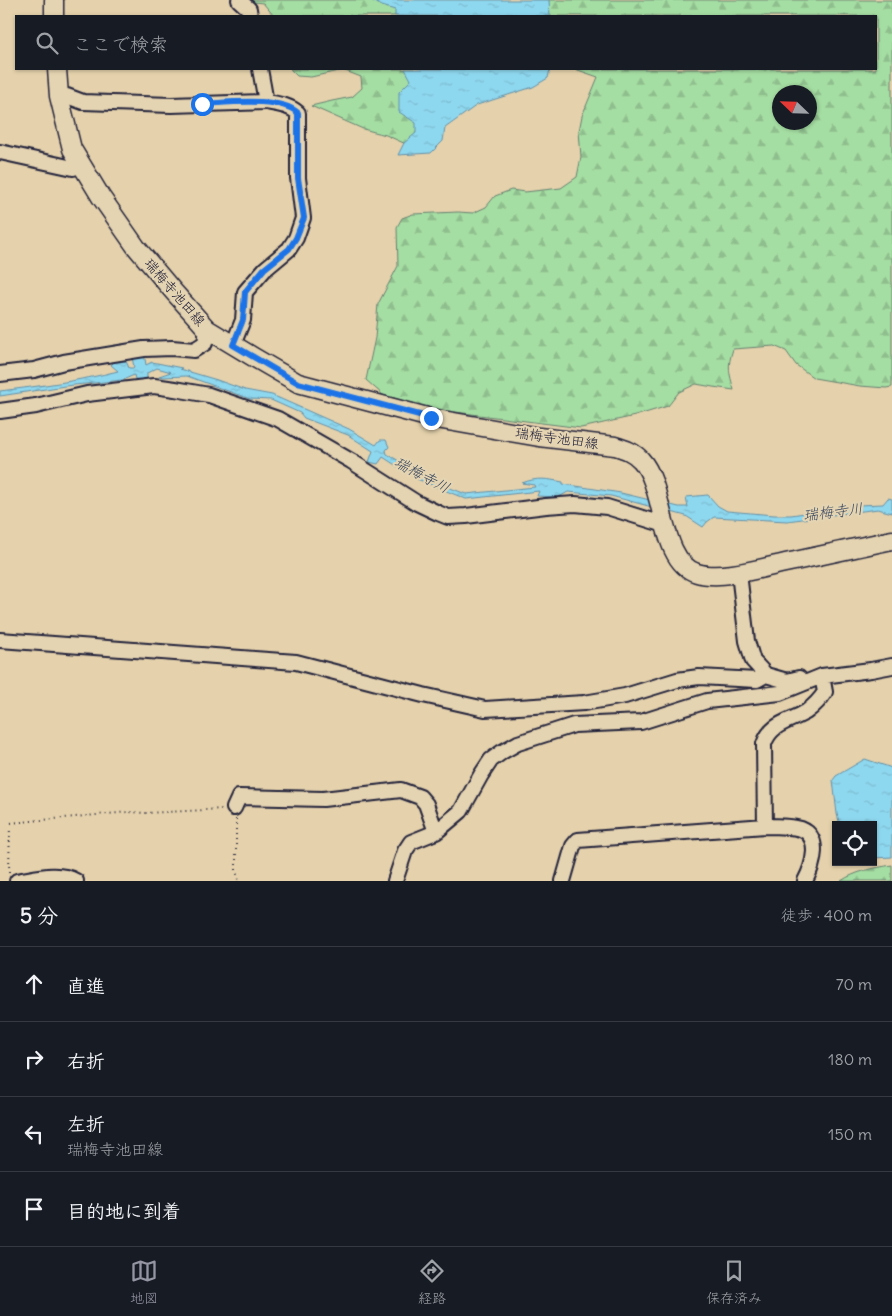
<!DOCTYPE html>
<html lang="ja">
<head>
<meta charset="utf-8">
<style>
  body { margin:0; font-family:Delius,"Klee One",sans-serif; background:#20242c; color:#f1f3f6 }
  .controls { position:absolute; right:15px; bottom:15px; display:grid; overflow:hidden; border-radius:0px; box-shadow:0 1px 4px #0004 }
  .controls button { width:45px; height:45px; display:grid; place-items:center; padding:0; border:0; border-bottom:1px solid #363941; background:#171b24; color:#f1f3f6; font:25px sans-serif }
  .compass { position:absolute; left:772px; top:85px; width:45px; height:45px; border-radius:50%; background:#171b24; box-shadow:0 1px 4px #0004; rotate:293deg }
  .stop { position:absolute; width:15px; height:15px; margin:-11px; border:4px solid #1a73e8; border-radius:50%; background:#fff }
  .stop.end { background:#1a73e8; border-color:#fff; box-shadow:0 1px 5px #0008 }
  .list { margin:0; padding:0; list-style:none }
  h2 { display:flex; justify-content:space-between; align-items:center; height:65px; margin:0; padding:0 20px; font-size:21px }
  h2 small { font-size:16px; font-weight:400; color:#9ea1a6 }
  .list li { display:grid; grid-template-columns:32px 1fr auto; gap:15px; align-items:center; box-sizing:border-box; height:75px; padding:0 20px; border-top:1px solid #363941 }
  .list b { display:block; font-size:19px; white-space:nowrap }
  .list p { margin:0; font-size:16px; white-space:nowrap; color:#9ea1a6 }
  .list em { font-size:16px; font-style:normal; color:#9ea1a6 }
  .icon { flex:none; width:28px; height:28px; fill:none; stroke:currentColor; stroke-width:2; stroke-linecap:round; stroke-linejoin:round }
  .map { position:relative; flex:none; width:892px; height:881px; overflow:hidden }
  .search { position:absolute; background:#171b24; box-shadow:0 1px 4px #0004; left:15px; right:15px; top:15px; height:55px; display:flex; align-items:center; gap:12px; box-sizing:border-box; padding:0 18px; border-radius:0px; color:#9ea1a6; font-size:19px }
  .sheet { height:365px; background:#171b24 }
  nav { display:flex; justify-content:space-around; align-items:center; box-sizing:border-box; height:70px; border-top:1px solid #363941; background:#171b24; font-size:14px; color:#9ea1a6 }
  nav a { display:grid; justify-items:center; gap:2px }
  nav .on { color:#9495a2 }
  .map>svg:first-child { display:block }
  .forest { fill:url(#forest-firs); stroke:#64806f; fill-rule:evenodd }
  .water { fill:url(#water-ripples); stroke:#638fa7 }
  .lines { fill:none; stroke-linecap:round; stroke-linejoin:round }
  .minor-casing { stroke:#22223b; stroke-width:18 }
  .major-casing { stroke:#22223b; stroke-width:21 }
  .path { stroke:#22223b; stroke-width:2; stroke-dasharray:1 4; stroke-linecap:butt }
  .minor { stroke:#e5d4b1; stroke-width:14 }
  .major { stroke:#e5d4b1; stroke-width:18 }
  .route { stroke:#1a73e8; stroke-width:6 }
  .labels { text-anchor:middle; stroke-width:4.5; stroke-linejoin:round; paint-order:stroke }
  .street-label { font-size:14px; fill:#22223b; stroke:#e5d4b1 }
  .water-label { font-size:15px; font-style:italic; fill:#38465f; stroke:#e5d4b1 }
</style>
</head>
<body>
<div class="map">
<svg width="892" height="881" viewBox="0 0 892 881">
  <defs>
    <pattern id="forest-firs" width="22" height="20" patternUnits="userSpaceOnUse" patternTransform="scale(1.25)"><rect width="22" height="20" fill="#a5dea3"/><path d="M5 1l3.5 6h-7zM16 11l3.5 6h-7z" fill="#8ebe8d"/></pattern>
    <pattern id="water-ripples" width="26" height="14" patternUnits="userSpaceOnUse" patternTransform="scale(1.25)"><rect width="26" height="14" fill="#8ed8ef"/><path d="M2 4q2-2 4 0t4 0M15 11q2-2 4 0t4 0" fill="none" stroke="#7ab9ce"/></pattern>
  </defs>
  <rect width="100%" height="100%" fill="#e5d2ac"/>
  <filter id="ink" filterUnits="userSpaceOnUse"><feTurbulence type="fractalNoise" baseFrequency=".02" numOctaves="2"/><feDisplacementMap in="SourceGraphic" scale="10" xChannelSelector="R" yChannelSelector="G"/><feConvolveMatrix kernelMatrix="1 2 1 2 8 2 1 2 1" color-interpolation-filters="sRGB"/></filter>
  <g filter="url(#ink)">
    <!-- forest -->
    <path class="forest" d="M251 0H386L403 16H274L263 3 253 2Z
      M532 0H892V387L886 388 860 386 814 378 796 365 786 351 774 346 733 349C727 367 729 372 734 390L713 387 696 384 679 392 668 406 635 416 581 428 432 409 383 395 366 380 375 338 378 304 398 266 397 227 402 218 413 214 458 212 473 213 486 207 495 196 511 190 525 192 561 188 577 177 581 157 579 131 582 116 598 77 575 69H876V16H534ZM780 92H810V122H780Z
      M290 69H414L421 127 408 145 386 135 363 129 311 106 332 101 352 97 362 88 361 77 343 70 311 77 297 76Z
      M892 865V881H841C856 871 874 868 892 865Z"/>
    <!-- water -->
    <path class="water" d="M371 0H549L550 16H395V10L382 6Z
      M405 69H550L548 78 533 87 477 105 445 128 443 141 431 153 398 155 404 143 416 133V123L399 112V92L411 80Z
      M144 353 146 365 152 362 182 368 180 369 217 380 245 390 272 395 349 429 376 445 380 440H386L389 447 386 450 387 454 437 483 466 494 535 487 534 485 522 483C538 477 546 479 563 482V484L621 493 679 507H688L686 497 708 495 718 506 727 511 774 515H791L859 505 883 504 888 498 892 499V513L878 509 787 521 714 517 707 522 703 527 686 516 611 496 568 492 559 497 537 496 539 491 466 499 417 479 383 457 378 464 369 462 373 451 348 435 304 418 300 413 271 400 250 399 187 376 163 377 159 376 171 372 157 368 147 373V380L135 379 134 375 123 380 65 386 0 396V391C40 386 79 381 118 371L111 365 115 361H126L129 368H134L132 356Z
      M865 759 892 768V857L873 858V825H840L837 814 833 780 836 776Z"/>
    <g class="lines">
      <defs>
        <path id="minor" d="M239 0 249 9 250 16
          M260 69 266 102
          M59 96H67L83 102 171 105 266 102C277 104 289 105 298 113V178L303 218 296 238 289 249 265 269 245 292 243 320 233 345
          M0 152 73 168 82 165
          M0 374 34 370 64 362 144 349 172 348 194 350 205 343 207 329
          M0 411 36 406 87 394 154 386 175 389 209 395 278 419 351 461 417 503 438 513 448 517 466 516 546 506 575 504 607 507 665 525
          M739 573 747 641 753 661 766 675 787 681 799 678 800 682
          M0 640 296 662 423 695 485 709 584 703 625 696 677 680 699 677 757 680 766 675
          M234 808 239 797 323 799 401 790 420 797 426 804 436 832
          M765 826 764 744C771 723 789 722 806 712 814 706 820 700 825 692L822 676
          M17 881C36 878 58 871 76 881
          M395 881 405 851 411 842 436 832 461 811 481 775 491 760 502 752 518 743 574 725 641 722 707 701 780 693 822 676 871 670 892 666
          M563 881 573 846 578 840 765 826C777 826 790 826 801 829 822 837 813 866 805 881"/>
        <path id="major" d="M54 0V16
          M57 69 59 96 72 149 101 197 136 247 173 291 207 329 255 358 298 383 431 418 539 437 615 446C625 449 634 452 641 460 666 487 659 561 697 573 723 581 768 566 795 561 827 554 860 547 892 540"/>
      </defs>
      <!-- minor casing -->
      <use href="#minor" class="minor-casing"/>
      <!-- major casing -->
      <use href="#major" class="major-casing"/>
      <!-- path -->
      <path class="path" d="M236 819V871L239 881
        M9 872 10 823 129 812 147 813 223 809"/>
      <!-- minor -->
      <use href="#minor" class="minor"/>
      <!-- major -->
      <use href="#major" class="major"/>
    </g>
  </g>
  <g class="lines" filter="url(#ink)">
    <!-- route -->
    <path class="route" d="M202 104C226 103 280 96 298 113V178L304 218 296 238 289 249 264 269 245 292 243 320 233 345 298 383 431 418"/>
  </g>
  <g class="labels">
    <!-- street labels -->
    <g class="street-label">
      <text transform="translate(175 292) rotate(49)" y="5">瑞梅寺池田線</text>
      <text transform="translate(557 438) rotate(8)" y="5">瑞梅寺池田線</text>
    </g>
    <!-- water labels -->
    <g class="water-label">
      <text transform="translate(422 475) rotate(28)" y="5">瑞梅寺川</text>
      <text transform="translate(833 512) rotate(-7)" y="5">瑞梅寺川</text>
    </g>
  </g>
</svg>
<div class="controls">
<button><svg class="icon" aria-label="locate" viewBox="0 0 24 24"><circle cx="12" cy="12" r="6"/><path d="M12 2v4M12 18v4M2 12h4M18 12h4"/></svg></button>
</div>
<svg class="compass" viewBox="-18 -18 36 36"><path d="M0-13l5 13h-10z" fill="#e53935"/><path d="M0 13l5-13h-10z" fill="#9ea1a6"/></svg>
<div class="stop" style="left:202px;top:104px"></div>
<div class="stop end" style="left:431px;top:418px"></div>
<div class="search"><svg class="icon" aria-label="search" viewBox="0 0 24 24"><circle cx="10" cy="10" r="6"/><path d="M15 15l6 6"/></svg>ここで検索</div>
</div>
<section class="sheet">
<h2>5 分<small>徒歩 · 400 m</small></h2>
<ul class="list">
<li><svg class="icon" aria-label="ahead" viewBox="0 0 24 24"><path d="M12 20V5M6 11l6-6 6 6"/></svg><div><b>直進</b></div><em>70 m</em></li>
<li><svg class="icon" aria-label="right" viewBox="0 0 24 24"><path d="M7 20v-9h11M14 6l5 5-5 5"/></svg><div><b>右折</b></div><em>180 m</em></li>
<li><svg class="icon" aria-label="left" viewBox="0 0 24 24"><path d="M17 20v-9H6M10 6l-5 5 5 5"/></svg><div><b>左折</b><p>瑞梅寺池田線</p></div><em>150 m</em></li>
<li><svg class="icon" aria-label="arrive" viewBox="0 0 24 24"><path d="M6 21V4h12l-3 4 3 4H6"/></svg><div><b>目的地に到着</b></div></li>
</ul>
</section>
<nav>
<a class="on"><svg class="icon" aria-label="map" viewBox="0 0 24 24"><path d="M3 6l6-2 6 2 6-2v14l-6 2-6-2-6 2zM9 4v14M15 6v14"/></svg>地図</a>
<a><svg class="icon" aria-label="directions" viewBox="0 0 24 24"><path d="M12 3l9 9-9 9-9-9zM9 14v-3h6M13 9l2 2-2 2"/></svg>経路</a>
<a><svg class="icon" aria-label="saved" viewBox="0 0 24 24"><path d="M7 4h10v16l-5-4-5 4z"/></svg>保存済み</a>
</nav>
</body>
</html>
